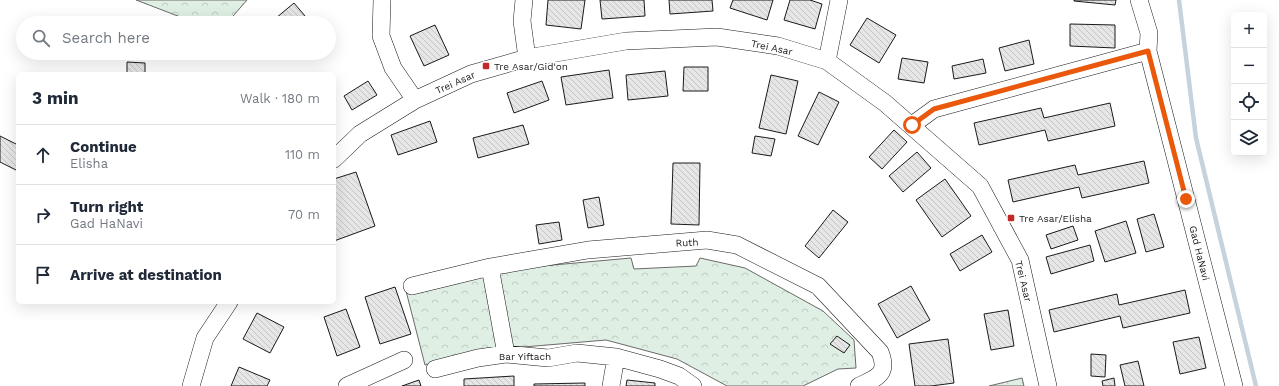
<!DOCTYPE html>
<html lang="en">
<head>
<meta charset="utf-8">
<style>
  body { margin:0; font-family:"Work Sans",sans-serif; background:#f2f2f3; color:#1f2937 }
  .controls { position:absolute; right:12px; top:12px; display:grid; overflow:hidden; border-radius:6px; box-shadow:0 4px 16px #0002 }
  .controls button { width:36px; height:36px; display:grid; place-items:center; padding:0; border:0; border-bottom:1px solid #e0e1e3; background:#fff; color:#1f2937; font:20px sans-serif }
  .stop { position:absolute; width:12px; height:12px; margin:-9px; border:3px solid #ea580c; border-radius:50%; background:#fff }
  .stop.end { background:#ea580c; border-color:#fff; box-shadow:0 1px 4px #0008 }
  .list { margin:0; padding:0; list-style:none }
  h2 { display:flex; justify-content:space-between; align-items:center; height:52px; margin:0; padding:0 16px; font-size:17px }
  h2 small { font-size:13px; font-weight:400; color:#747a83 }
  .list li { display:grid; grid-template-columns:26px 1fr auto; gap:12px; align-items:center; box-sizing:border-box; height:60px; padding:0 16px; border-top:1px solid #e0e1e3 }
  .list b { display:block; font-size:15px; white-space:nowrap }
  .list p { margin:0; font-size:13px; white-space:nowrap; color:#747a83 }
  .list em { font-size:13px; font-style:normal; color:#747a83 }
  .icon { flex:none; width:22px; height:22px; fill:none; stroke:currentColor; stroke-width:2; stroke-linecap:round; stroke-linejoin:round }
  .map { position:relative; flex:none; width:1279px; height:386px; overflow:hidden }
  .search { position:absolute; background:#fff; box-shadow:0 4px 16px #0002; left:16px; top:16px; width:320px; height:44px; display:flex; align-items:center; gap:10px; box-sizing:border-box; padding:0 14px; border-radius:22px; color:#747a83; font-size:15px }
  .panel { position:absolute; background:#fff; box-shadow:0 4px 16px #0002; left:16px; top:72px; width:320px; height:232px; border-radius:6px }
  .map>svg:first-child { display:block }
  .forest { fill:url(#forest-crowns); stroke:#6a6a6a }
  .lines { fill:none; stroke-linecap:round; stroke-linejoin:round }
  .stream { stroke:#c6d2dc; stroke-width:4.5 }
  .building { fill:url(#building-back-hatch); stroke:#1a1a1a }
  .minor-casing { stroke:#1a1a1a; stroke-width:18 }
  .minor { stroke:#fff; stroke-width:17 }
  .route { stroke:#ea580c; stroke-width:5 }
  .poi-dot { fill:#c62828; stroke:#fff; stroke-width:1.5 }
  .labels { text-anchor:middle; stroke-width:3; stroke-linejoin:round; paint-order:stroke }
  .street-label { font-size:10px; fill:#1a1a1a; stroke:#fff }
  .poi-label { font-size:10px; fill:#1a1a1a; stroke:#fff; text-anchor:start }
</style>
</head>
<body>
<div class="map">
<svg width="1279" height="386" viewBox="0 0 1279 386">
  <defs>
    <pattern id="forest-crowns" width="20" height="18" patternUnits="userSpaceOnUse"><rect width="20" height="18" fill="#e0efe3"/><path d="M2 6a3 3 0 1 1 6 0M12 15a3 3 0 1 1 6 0" fill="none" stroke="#c0ccc2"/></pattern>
    <pattern id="building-back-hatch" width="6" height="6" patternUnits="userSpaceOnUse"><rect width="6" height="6" fill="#e6e6e6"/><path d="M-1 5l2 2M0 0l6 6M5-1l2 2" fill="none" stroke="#c5c5c5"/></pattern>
  </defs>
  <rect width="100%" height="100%" fill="#fff"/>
  <!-- forest -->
  <path class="forest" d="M136 0H247L227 23H196Z
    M631 258 634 269 696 266 700 258 745 268 823 311 854 340 856 368 838 369 803 386H727L677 359 606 340 512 348 425 365 406 291 520 268Z
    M1022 378 1024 386H989Z"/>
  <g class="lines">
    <!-- stream -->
    <path class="stream" d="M1179 0 1196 138 1256 386"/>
  </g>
  <!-- building -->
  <path class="building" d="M548 0H585L581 29 546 25Z
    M600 0H644L645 16 602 19Z
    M669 0H712L713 11 670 14Z
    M733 0H773L767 20 730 8Z
    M790 0H810L822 4 815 29 784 20Z
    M1074 0H1116L1115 5 1074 1Z
    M294 3 311 23H270Z
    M867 18 896 35 879 63 850 45Z
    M1070 24 1115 25V48L1070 46Z
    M435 25 449 55 424 66 410 36Z
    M1029 40 1034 64 1005 71 999 48Z
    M902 58 928 62 924 83 898 79Z
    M983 59 986 73 954 79 952 66Z
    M127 62 145 63V74H127Z
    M684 67H708V91H683Z
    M609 70 613 98 566 105 561 77Z
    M665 71 668 96 628 100 626 75Z
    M771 75 798 81 786 134 759 128Z
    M368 81 377 95 352 110 344 96Z
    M542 81 549 100 514 113 507 93Z
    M819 92 839 102 818 145 798 136Z
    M1110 103 1115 126 1048 141 1045 130 979 145 974 123 1041 108 1044 118Z
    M430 121 437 142 398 155 391 135Z
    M523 125 529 144 478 158 473 138Z
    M894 130 907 142 882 169 869 157Z
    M0 136 18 145V171L0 162Z
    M755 136 775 139 771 156 752 153Z
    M917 152 931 168 903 192 889 176Z
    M1144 161 1149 183 1082 198 1079 187 1013 202 1008 180 1075 165 1078 175Z
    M673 163H700L699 225 671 224Z
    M356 172 375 226 334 241V179Z
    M945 179 971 216 942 237 916 200Z
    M599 197 604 225 588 228 583 200Z
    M833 210 848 222 819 258 805 246Z
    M1154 214 1164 247 1146 252 1137 219Z
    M1126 221 1136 253 1105 262 1095 231Z
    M559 222 562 240 539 244 536 225Z
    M1073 226 1078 240 1051 249 1046 235Z
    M982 235 992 252 960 271 950 254Z
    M1090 245 1094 261 1051 274 1046 257Z
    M911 286 930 320 897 338 878 304Z
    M395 287 411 334 380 344 365 297Z
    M1185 290 1190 313 1123 328 1120 316 1054 332 1049 310 1117 294 1119 305Z
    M346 309 360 347 337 356 324 317Z
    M1008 310 1014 346 991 350 984 314Z
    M257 313 284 327 270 353 243 339Z
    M837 336 850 345 844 353 830 344Z
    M1199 337 1206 368 1180 374 1173 342Z
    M948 339 954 383 931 386H915L909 344Z
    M1091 354 1106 355 1105 377 1091 376Z
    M1138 361 1144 386H1125L1120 365Z
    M239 367 270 380 267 386H231Z
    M514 376V386H464V379Z
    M1114 378 1115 386H1103L1102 381Z
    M419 380 421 386H402Z
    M627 380 655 383V386H626Z
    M585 383V386H534V384Z"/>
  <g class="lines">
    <defs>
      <path id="minor" d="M382 0 381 36 393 68 415 100
        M524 0 522 21 527 58
        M1139 0 1149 33 1148 51 1234 386
        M827 61 839 0
        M912 125 934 109 1148 51
        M334 159 360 134 415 100 471 74 527 58 626 41 717 37 778 46 827 61 885 103 980 186 1020 260 1048 386
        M490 267 506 354
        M412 286 490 267 588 250 707 240 737 245 818 286 880 352C889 374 877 378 859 386
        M435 369 478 358 506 354 548 358 577 353 616 357 660 369 679 376 693 386
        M191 386 205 338 229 302
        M347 386 404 360
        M611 386 616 357"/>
    </defs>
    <!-- minor casing -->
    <use href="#minor" class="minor-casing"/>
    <!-- minor -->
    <use href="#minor" class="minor"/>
  </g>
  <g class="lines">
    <!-- route -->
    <path class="route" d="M912 125 934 109 1148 51 1186 199"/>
  </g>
  <!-- markers -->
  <g class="poi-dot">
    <rect x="482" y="62" width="8" height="8" rx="2"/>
    <rect x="1007" y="214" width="8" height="8" rx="2"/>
  </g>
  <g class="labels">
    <!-- street labels -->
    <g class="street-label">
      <text transform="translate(772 47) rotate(12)" y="4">Trei Asar</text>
      <text transform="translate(455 82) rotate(-24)" y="4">Trei Asar</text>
      <text transform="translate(687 242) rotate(-3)" y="4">Ruth</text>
      <text transform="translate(1200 253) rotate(76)" y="4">Gad HaNavi</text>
      <text transform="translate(1024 281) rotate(76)" y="4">Trei Asar</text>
      <text x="525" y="360">Bar Yiftach</text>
    </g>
    <!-- poi labels -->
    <g class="poi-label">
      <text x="494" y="70">Tre Asar/Gid'on</text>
      <text x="1019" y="222">Tre Asar/Elisha</text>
    </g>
  </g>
</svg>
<div class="controls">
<button>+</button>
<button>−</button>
<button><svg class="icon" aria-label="locate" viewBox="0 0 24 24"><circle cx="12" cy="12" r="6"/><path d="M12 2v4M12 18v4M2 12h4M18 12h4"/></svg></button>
<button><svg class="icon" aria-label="layers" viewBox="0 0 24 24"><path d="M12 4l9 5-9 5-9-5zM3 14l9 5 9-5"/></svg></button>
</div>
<div class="stop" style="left:912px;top:125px"></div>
<div class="stop end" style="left:1186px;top:199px"></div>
<div class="search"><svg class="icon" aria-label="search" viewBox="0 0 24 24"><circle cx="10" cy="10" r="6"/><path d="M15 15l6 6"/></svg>Search here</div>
<section class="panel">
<h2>3 min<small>Walk · 180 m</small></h2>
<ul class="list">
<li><svg class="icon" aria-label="ahead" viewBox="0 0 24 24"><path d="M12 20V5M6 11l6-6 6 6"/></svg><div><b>Continue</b><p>Elisha</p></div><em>110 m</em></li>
<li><svg class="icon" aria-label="right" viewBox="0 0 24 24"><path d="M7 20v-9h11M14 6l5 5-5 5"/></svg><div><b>Turn right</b><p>Gad HaNavi</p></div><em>70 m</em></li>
<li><svg class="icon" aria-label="arrive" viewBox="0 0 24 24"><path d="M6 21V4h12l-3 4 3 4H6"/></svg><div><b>Arrive at destination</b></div></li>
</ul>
</section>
</div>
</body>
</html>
